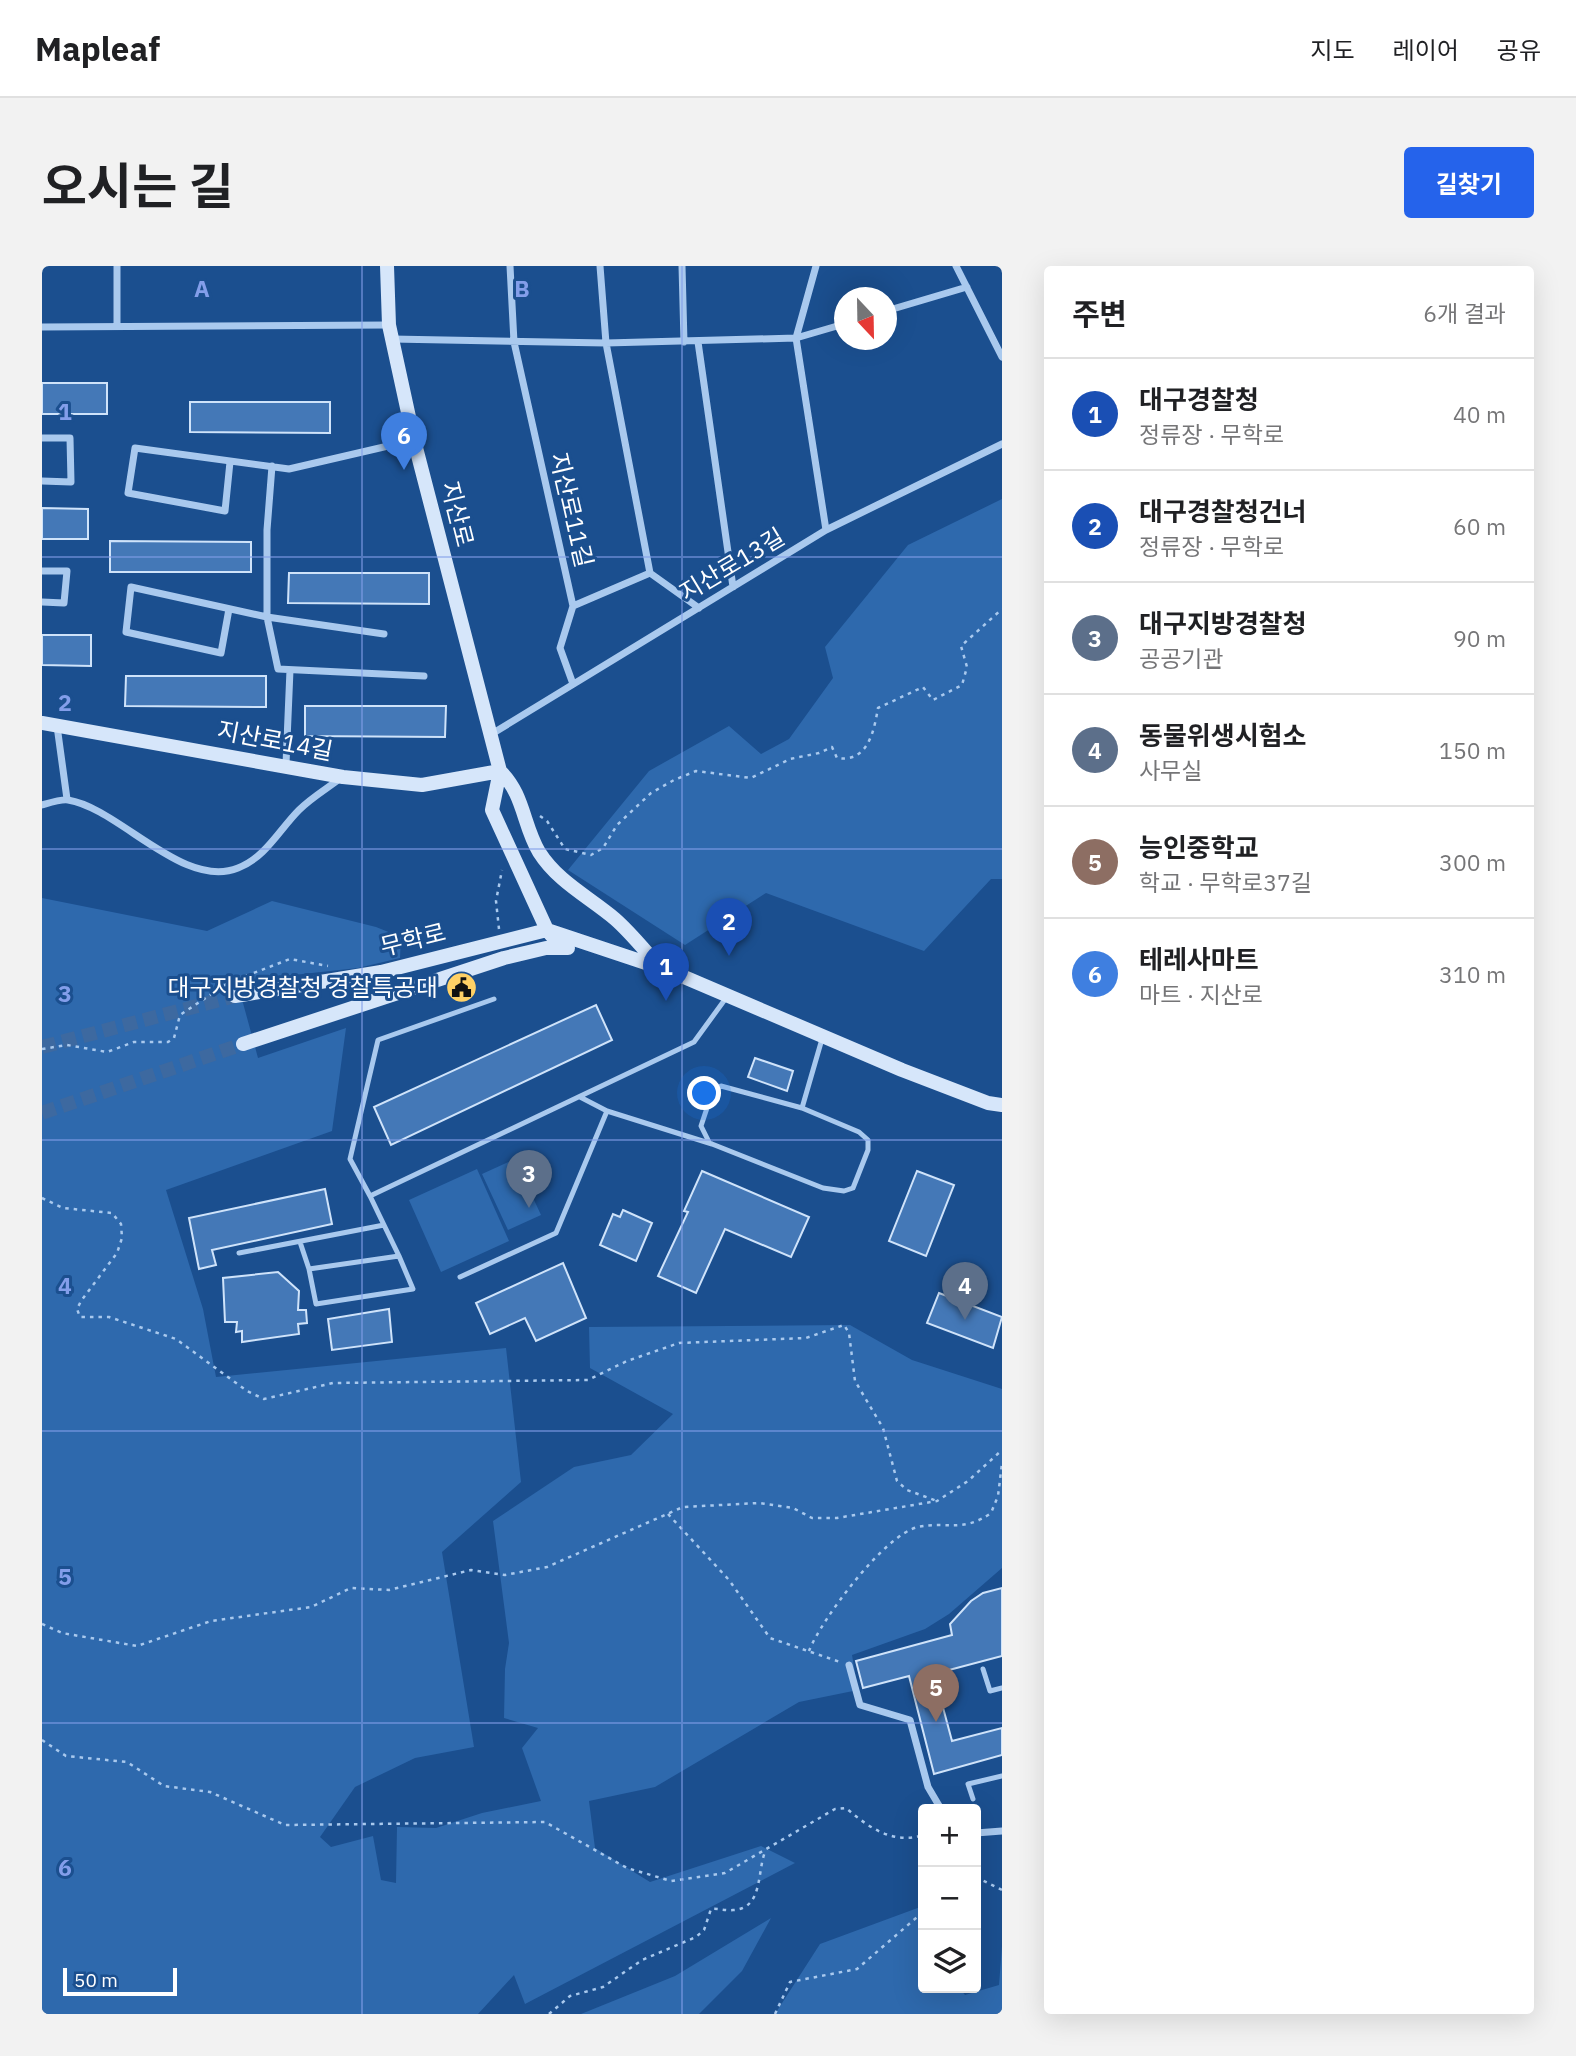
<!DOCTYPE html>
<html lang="ko">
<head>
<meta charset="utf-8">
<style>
  body { margin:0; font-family:"IBM Plex Sans","Noto Sans KR",sans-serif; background:#f2f2f2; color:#202124 }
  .controls { position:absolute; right:21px; bottom:21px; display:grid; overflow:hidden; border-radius:7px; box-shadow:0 7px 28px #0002 }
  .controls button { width:63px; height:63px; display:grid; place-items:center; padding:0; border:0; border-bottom:2px solid #e0e0e0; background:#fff; color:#202124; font:35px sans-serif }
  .compass { position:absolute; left:792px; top:21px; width:63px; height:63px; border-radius:50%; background:#fff; box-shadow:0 7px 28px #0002; rotate:158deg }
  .scale { position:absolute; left:21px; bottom:18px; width:114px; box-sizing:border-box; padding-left:7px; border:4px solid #fff; border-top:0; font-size:19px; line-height:24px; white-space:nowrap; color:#fff; -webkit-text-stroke:5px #1b4f8f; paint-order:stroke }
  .you { position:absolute; left:663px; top:828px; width:24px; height:24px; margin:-18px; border:5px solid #fff; border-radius:50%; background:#1a73e8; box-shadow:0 0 0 10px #1a73e833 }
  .badge { display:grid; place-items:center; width:46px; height:46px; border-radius:50%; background:#2563eb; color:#fff; font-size:23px; font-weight:700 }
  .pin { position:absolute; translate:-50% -58px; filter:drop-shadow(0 2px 4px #0008) }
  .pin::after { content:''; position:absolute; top:37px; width:24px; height:21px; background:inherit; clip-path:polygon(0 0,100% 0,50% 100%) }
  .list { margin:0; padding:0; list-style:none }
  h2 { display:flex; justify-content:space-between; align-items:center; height:91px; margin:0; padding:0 28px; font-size:30px }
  h2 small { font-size:23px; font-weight:400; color:#757577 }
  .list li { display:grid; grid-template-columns:46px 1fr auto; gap:21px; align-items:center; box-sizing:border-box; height:112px; padding:0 28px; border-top:2px solid #e0e0e0 }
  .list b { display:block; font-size:26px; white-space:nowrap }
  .list p { margin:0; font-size:23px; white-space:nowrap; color:#757577 }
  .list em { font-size:23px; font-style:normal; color:#757577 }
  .icon { flex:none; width:38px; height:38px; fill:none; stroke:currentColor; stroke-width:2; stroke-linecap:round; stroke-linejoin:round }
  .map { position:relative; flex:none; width:960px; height:1748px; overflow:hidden; border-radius:7px }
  header { display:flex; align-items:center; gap:42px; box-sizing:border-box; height:98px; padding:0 35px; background:#fff; border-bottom:2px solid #e0e0e0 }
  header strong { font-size:33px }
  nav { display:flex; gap:38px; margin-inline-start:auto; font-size:24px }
  .intro { display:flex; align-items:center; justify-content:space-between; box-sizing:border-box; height:168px; padding:0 42px }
  h1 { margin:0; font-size:49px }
  .button { padding:18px 32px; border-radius:7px; background:#2563eb; color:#fff; font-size:24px; font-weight:700 }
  main { display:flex; gap:42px; padding:0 42px }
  aside { flex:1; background:#fff; border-radius:7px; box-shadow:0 7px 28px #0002 }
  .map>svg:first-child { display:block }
  .green { fill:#2e69ad }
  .building { fill:#4478b7; stroke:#cfe3fa; stroke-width:2 }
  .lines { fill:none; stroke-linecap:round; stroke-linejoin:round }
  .secondary-tunnel { stroke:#3d69a0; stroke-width:14; stroke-dasharray:14 7; stroke-linecap:butt }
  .path { stroke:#a9c9ee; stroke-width:2.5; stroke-dasharray:3.5 5; stroke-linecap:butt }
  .lane { stroke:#a9c9ee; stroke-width:5 }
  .street { stroke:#a9c9ee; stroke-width:7 }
  .secondary { stroke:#d6e6fa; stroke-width:14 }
  .grid { fill:none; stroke:#839eea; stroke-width:2; stroke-opacity:0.55 }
  .labels { text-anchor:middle; stroke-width:6; stroke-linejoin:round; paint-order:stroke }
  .street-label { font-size:24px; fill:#fff; stroke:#1b4f8f }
  .poi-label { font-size:24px; fill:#fff; stroke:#1b4f8f; text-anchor:end }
  .grid-label { font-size:23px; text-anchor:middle; font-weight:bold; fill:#839eea; stroke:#1b4f8f; stroke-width:6; stroke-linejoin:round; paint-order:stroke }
</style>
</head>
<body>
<header>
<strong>Mapleaf</strong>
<nav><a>지도</a><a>레이어</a><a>공유</a></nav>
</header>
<div class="intro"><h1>오시는 길</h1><a class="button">길찾기</a></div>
<main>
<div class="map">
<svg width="960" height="1748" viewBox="0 0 960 1748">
  <rect width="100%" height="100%" fill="#1b4f8f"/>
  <!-- green -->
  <path class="green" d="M960 233V613H949L882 685 724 627 643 679 526 604 607 505 687 460 719 488 747 473 791 412 783 381 866 279Z
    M0 632 165 665 230 635 334 661 359 671 358 692 316 702 195 715 216 792 304 762 290 865 124 924 161 1043 174 1111 464 1082 479 1216 400 1286 432 1481 373 1492 313 1521 278 1571 289 1581 331 1570 339 1614 354 1617 355 1561 394 1562 440 1547 499 1535 480 1482 496 1462 462 1452 463 1403 467 1377 451 1255 532 1201 589 1189 631 1148 548 1102 547 1061 808 1059 870 1094 960 1123V1302L907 1348 883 1363 810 1389 816 1424 757 1436 613 1521 547 1535 553 1582 608 1616 719 1580 753 1597 483 1738 472 1709 436 1748H0Z
    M473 893 499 949 466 964 440 908Z
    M435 903 467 975 399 1006 367 934Z
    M881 1640V1722H917L923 1729 957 1719 960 1680V1748H733L778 1678Z
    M729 1652 700 1705 657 1748H539L633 1710Z"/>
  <!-- building -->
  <path class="building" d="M0 117H65V148H0Z
    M148 136H288V167L148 166Z
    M0 242 46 243V273H0Z
    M68 275 209 276V306H68Z
    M247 307H387V338L246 337Z
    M0 369H49V400L0 399Z
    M84 410H224V441L83 440Z
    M263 440H404L403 471 263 470Z
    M554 739 570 774 349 879 332 841Z
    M713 792 751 805 745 825 706 811Z
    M660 905 767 951 749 991 683 963 654 1027 616 1010 646 946 642 945Z
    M875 905 912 919 884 990 847 975Z
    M283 923 290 958 170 984 174 999 157 1003 147 952Z
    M581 944 610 957 594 995 558 979 571 948 578 951Z
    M521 997 544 1052 494 1075 483 1052 448 1068 434 1037Z
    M236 1006 257 1025 256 1044H264L265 1057 256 1058 257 1068 200 1076V1065L194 1066 195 1056H183L181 1012Z
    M897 1027 960 1051 951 1082 885 1057Z
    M347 1043 350 1076 290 1084 286 1053Z
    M960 1322V1390L892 1408 910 1475 960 1462V1489L892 1508 867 1410 821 1422 814 1395 910 1369 908 1358 929 1335 941 1327Z"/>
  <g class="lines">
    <!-- secondary-tunnel -->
    <path class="secondary-tunnel" d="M0 781 193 730
      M0 847 201 778"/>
    <!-- path -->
    <path class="path" d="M498 550 505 555 523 583 549 589 561 582 575 559 609 527 632 514 654 505 709 512 748 493 777 487 790 481 795 492C826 497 832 465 836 442L881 421 891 434 920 419 925 401 919 380 960 343
      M457 663 454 635 460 604
      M196 713 248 693 286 700
      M0 783 25 779 65 786 92 776H126L132 772 138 749 189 715
      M0 932 21 942 70 947 79 958 80 972 75 987 39 1035 35 1043 38 1051H67L134 1073 205 1125 222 1133 291 1117 546 1114 585 1095 637 1077 764 1072 802 1059 807 1067 813 1115 841 1162 855 1215 865 1224 895 1235
      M626 1248 687 1314 728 1372 798 1396
      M0 1358 20 1367 95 1380 169 1355 269 1341 309 1322 347 1324 429 1304 463 1309 505 1301 641 1241 717 1237 751 1242 770 1252H795L895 1235 926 1215 960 1184
      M767 1385C779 1354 843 1268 876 1261 904 1255 921 1267 949 1247L956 1230 960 1197
      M0 1474 24 1490 85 1496 122 1520 168 1526 243 1559 503 1556 585 1602 629 1615 683 1607 793 1543 804 1542C826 1561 851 1579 881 1569
      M934 1611 960 1624
      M507 1748 528 1730 561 1721 600 1694 654 1671 662 1664 669 1643C676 1642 683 1645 691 1644 721 1643 715 1606 723 1586
      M733 1748 748 1716 815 1703 881 1646"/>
    <!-- lane -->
    <path class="lane" d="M452 733 336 774 308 893 328 930 652 776 684 732
      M565 845 670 878 781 922 802 925 811 922 826 884V874L817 866 760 842
      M667 876 659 860 670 827 679 820 760 842 780 773
      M258 976 267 1003 357 990 342 959
      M197 987 342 959 328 930
      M267 1003 274 1038 371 1023 357 990
      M418 1011 514 967 565 845 538 831
      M941 1403 948 1425 960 1422
      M931 1533 926 1518 960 1510"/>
    <!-- street -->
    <path class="street" d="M468 0 472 76 531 340 518 382 531 418
      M558 0 564 77 608 307 657 342
      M640 0 642 76
      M774 0 754 72 784 264
      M914 0 960 91
      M844 45 925 21
      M75 60V0
      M0 61 346 59
      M350 73 564 77 754 72 802 58
      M656 76 691 321
      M0 172H28L29 216 0 215
      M188 196 183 245 86 227 93 182 247 203 372 174
      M230 200 225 264V351L342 368
      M0 305H25L22 337 0 336
      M531 340 608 307
      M187 343 179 387 84 366 89 321 225 351 236 403 382 410
      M15 460 25 533
      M448 469 784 264 960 178
      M244 498 248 404
      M0 539C7 537 19 533 26 534 77 542 141 624 196 602 224 591 237 564 257 544 270 531 286 522 300 511
      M807 1399 818 1439 868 1454 886 1521 899 1543
      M934 1567 960 1565"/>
    <!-- secondary -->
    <path class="secondary" d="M345 0 347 59 372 174 458 505 450 544 505 664 520 682
      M0 457 301 511 380 519 458 505
      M458 505C482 528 481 559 497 586 516 616 547 631 573 653 589 667 603 685 617 700
      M193 730 339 706 505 664 628 705 860 804 946 837 960 839
      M201 778 462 692 504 682H526"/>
  </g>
  <!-- grid -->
  <path class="grid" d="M320 0V1748M640 0V1748M0 291H960M0 583H960M0 874H960M0 1165H960M0 1457H960"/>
  <!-- icons -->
  <defs>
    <symbol id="civic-disc" viewBox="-11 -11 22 22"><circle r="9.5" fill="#ffd166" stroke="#1b4f8f"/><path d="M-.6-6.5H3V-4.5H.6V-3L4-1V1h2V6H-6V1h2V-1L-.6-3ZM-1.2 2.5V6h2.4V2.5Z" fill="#111"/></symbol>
  </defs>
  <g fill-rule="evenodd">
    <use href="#civic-disc" x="402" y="704" width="35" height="35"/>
  </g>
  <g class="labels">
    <!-- street labels -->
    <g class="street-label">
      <text transform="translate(529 244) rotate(77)" y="8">지산로11길</text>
      <text transform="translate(415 248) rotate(76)" y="8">지산로</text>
      <text transform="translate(690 299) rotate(-31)" y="8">지산로13길</text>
      <text transform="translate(233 475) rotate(11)" y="8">지산로14길</text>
      <text transform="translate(371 674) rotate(-14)" y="8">무학로</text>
    </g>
    <!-- poi labels -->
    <g class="poi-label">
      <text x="396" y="730">대구지방경찰청 경찰특공대</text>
    </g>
  </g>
  <g class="grid-label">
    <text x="160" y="31">A</text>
    <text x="480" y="31">B</text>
    <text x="23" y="154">1</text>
    <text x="23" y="445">2</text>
    <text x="23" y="736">3</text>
    <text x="23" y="1028">4</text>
    <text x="23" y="1319">5</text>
    <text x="23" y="1610">6</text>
  </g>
</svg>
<div class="controls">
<button>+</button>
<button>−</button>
<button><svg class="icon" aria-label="layers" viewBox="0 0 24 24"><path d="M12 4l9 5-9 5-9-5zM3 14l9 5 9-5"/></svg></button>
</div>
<svg class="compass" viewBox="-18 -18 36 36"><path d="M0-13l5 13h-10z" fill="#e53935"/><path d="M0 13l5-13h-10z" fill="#757577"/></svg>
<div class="scale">50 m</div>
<div class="you"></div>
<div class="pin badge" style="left:624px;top:735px;background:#1a4fb4">1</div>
<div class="pin badge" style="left:687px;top:690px;background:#1a4fb4">2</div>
<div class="pin badge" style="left:487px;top:942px;background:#5c6f8a">3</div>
<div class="pin badge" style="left:923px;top:1054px;background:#5c6f8a">4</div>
<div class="pin badge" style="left:894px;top:1456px;background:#8d6e63">5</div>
<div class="pin badge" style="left:362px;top:204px;background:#3f7fe0">6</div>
</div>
<aside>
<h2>주변<small>6개 결과</small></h2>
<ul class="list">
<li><span class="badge" style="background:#1a4fb4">1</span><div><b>대구경찰청</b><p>정류장 · 무학로</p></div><em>40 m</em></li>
<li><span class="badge" style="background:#1a4fb4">2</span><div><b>대구경찰청건너</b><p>정류장 · 무학로</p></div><em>60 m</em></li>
<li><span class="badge" style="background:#5c6f8a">3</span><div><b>대구지방경찰청</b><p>공공기관</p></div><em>90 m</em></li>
<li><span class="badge" style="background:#5c6f8a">4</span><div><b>동물위생시험소</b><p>사무실</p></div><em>150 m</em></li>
<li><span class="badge" style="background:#8d6e63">5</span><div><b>능인중학교</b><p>학교 · 무학로37길</p></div><em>300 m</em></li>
<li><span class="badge" style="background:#3f7fe0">6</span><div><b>테레사마트</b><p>마트 · 지산로</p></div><em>310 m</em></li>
</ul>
</aside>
</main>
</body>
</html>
